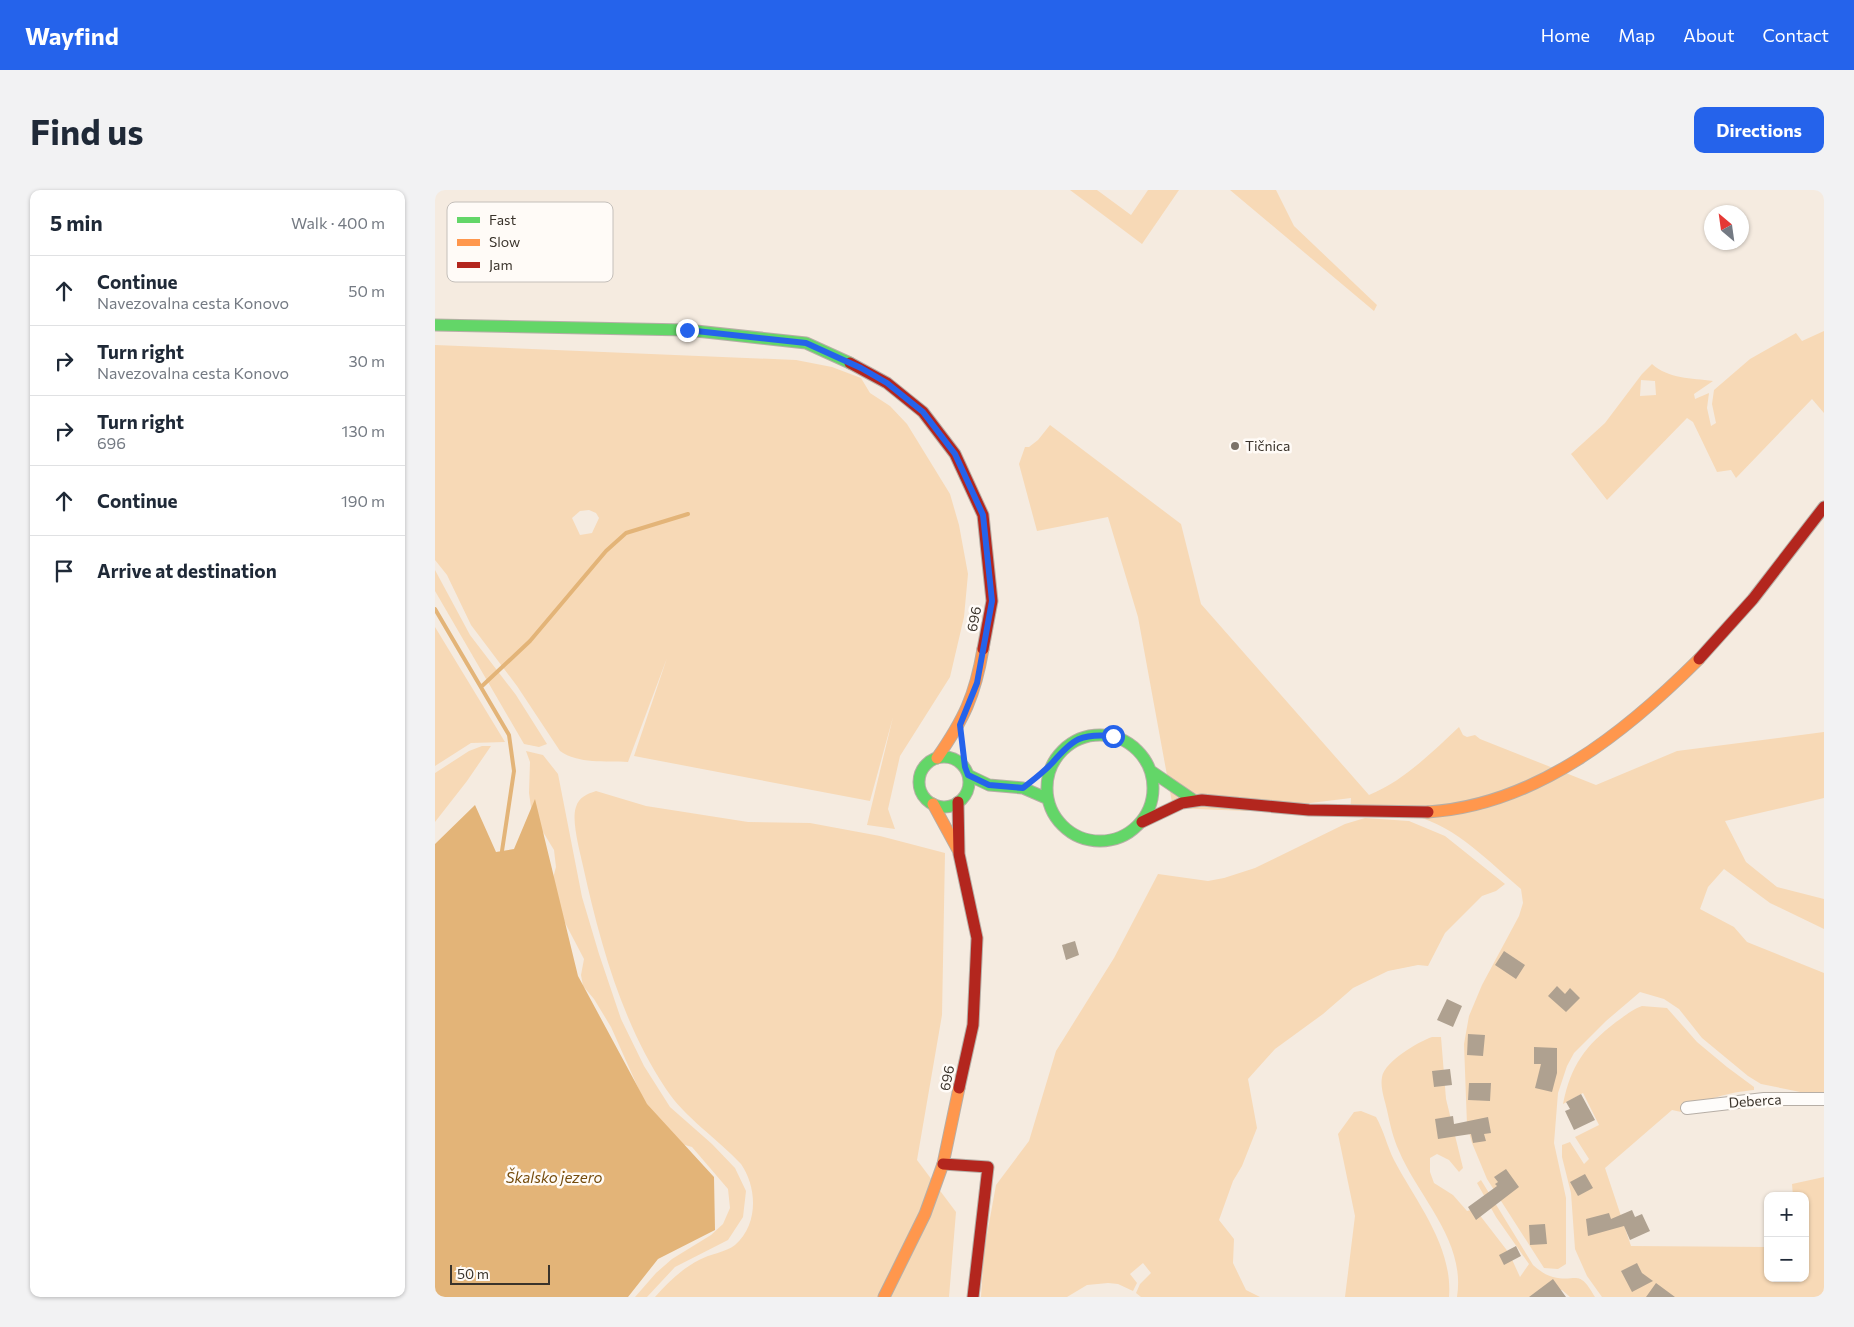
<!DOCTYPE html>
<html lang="en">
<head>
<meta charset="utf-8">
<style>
  body { margin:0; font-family:Commissioner,sans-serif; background:#f2f2f3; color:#1f2937 }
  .controls { position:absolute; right:15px; bottom:15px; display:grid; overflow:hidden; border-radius:10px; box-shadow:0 1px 4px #0004 }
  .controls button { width:45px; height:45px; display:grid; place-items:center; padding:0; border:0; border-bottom:1px solid #e0e1e3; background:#fff; color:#1f2937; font:25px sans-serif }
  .compass { position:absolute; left:1269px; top:15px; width:45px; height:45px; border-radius:50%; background:#fff; box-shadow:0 1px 4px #0004; rotate:331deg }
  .scale { position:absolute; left:15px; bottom:12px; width:100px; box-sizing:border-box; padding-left:5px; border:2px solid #3a332b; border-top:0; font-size:14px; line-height:18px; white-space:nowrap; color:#3a332b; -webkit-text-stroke:4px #fffbf7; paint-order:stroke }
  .stop { position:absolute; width:15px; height:15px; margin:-11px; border:4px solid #2563eb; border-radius:50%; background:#fff }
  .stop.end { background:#2563eb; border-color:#fff; box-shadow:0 1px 5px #0008 }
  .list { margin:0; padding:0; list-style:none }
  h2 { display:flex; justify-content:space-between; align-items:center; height:65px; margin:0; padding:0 20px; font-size:21px }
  h2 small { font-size:16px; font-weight:400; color:#747a83 }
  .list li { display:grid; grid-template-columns:32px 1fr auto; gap:15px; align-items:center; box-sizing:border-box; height:70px; padding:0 20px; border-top:1px solid #e0e1e3 }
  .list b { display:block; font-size:19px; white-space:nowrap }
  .list p { margin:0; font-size:16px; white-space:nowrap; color:#747a83 }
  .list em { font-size:16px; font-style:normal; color:#747a83 }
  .icon { flex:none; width:28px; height:28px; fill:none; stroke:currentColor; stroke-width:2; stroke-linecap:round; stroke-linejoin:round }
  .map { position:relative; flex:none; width:1389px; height:1107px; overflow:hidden; border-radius:10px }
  header { display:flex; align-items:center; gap:30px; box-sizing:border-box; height:70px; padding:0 25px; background:#2563eb; color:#fff }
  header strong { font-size:24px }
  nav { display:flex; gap:28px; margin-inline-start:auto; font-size:18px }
  .intro { display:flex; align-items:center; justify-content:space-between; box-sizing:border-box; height:120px; padding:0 30px }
  h1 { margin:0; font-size:35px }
  .button { padding:12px 22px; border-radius:10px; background:#2563eb; color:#fff; font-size:18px; font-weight:700 }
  main { display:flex; gap:30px; padding:0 30px }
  aside { flex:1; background:#fff; border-radius:10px; box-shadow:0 1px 4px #0004 }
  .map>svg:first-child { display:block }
  .green { fill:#f7d9b6; fill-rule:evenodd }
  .water { fill:#e3b478 }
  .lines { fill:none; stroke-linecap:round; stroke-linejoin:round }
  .stream { stroke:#e3b478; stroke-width:4 }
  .building { fill:#afa190 }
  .street-casing { stroke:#b6aea6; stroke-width:14 }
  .fast-casing { stroke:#b6aea6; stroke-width:13 }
  .slow-casing { stroke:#b6aea6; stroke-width:13 }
  .jam-casing { stroke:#b6aea6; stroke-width:13 }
  .street { stroke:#fefcfa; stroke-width:12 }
  .fast { stroke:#63d668; stroke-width:11 }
  .slow { stroke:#ff974d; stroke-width:11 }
  .jam { stroke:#b3261e; stroke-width:11 }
  .route { stroke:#2563eb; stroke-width:6 }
  .poi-dot { fill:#7b736a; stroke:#fffbf7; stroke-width:2 }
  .labels { text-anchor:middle; stroke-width:5; stroke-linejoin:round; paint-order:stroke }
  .poi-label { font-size:14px; fill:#3a332b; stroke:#fffbf7; text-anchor:start }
  .street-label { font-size:14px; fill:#3a332b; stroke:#fffbf7 }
  .water-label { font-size:15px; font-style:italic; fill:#754c0d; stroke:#fffbf7 }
  .key { fill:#fffbf7; stroke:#c4bfba; stroke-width:1 }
  .key-label { font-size:14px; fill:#3a332b }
</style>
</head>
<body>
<header>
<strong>Wayfind</strong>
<nav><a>Home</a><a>Map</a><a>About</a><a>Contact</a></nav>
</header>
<div class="intro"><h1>Find us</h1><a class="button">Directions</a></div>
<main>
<aside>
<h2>5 min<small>Walk · 400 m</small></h2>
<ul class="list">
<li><svg class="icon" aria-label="ahead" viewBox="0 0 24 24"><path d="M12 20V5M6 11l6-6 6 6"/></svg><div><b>Continue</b><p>Navezovalna cesta Konovo</p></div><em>50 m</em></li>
<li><svg class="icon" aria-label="right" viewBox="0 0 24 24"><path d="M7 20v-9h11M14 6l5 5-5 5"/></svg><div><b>Turn right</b><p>Navezovalna cesta Konovo</p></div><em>30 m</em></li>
<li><svg class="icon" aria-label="right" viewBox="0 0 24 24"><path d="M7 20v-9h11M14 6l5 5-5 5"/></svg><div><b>Turn right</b><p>696</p></div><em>130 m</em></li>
<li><svg class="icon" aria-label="ahead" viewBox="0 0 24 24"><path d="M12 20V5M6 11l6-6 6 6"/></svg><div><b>Continue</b></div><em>190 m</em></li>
<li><svg class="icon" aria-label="arrive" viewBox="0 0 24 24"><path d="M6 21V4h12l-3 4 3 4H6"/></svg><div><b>Arrive at destination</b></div></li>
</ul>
</aside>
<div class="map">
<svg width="1389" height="1107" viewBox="0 0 1389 1107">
  <rect width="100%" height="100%" fill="#f5ebe0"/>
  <!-- green -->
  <path class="green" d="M635 0H662L696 25 713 0H744L707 54Z
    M795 0H841L859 36 942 115 939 121Z
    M1389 141V223L1377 209 1301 288 1296 280 1282 282 1258 232 1252 228 1172 310 1136 264 1170 233 1207 184 1217 174C1234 189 1256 188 1278 191L1259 204 1260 209 1274 203 1272 218 1276 236 1281 233 1277 214 1279 200 1315 169 1361 143 1367 151ZM1206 190 1220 191 1221 205 1205 206Z
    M0 155 361 170 397 177 426 188 435 203 455 216 472 234 515 304 524 335 533 384 529 427 515 487 465 566 453 619 460 639 432 635 458 527 435 611 199 566 232 468 193 572C171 571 143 574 125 561L82 496 36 435 12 385 0 370ZM154 320 161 323 164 328 157 343 145 345 137 328 145 321Z
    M615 235 746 334 766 414 934 605C970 590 996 563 1024 537L1028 545 1032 547 1040 545 1045 549 1161 595 1242 561 1389 542V608L1290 631 1311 672 1342 697 1389 709V739L1335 713 1289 679 1273 697 1265 719 1299 737 1312 752 1389 783V903L1380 905 1326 894 1313 886 1267 848 1244 819 1229 809 1205 802 1171 831 1139 863 1132 876 1123 903 1119 953 1131 1008V1074L1123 1079 1109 1078 1052 989 1037 953 1032 935 1029 854 1034 826 1047 795 1084 726 1088 713 1086 699C1054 672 1022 637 980 626 963 622 933 626 915 626L916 608 811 621 738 618 703 427 673 327 602 341 584 274 590 257H594L603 250Z
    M0 380 35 445 81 505 112 554 104 557 89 554 0 401Z
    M0 437 70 552 36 553 0 576Z
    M47 556H56L32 591 0 632V583L34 561Z
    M91 561 108 565 123 584 147 707 164 764 186 829 209 876 235 917 277 954 300 978 311 1001 308 1027 293 1050 240 1077 212 1107H200L221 1083 237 1069 276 1045 288 1034 295 1018 293 999 257 957 236 951 217 929 176 837 159 809 148 796 146 785 149 769 127 727 118 688 121 677 119 660 97 624 94 603 95 572Z
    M161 601 211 616 313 632 375 633 445 646 510 663 507 825 482 970 521 1022 514 1107H220C232 1093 248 1078 264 1070 275 1064 291 1062 300 1055 324 1034 322 997 306 974 282 948 250 928 231 899 187 833 165 753 148 676 145 662 136 630 141 617 144 607 152 604 161 601Z
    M930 628 974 631 1010 646 1070 694 1061 701 1047 706 1010 743 993 776 983 775 953 781 918 798 888 824 840 859 813 889 822 938 807 976 798 991 784 1030 799 1049 798 1073 811 1100 825 1107H706L701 1103 705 1094 716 1083 708 1073 695 1084 702 1093 698 1101 683 1094 673 1093 652 1095 632 1107H546L549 1061 561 995 594 951 621 861 679 768 723 684 773 691 789 688 820 678 910 634Z
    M1207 816 1232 818 1262 852 1292 877 1319 897V900C1293 903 1272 907 1251 923L1237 920 1170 978 1196 1056 1333 1057V1088H1370V1006H1358L1357 994 1389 987V1107H1167L1152 1086 1140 1059 1136 1003 1127 967V955L1135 952 1149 974 1154 969 1140 947 1164 935 1148 903 1128 914C1136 875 1150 856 1181 832 1190 826 1196 820 1207 816Z
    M997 847H1006L1011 909 1028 978 1024 982 1014 970 1002 964 995 968V982L999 993 1018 1005 1032 1021 1040 1019 1074 1063 1085 1087 1094 1074 1061 1027 1042 993 1046 990 1098 1075C1104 1080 1110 1085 1118 1087 1142 1093 1143 1077 1160 1107H1135L1127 1100 1121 1101 1122 1107H1022C1031 1051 984 1008 964 961 958 948 955 934 952 920 950 910 945 898 947 887 950 871 983 852 997 847Z
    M926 921 941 927C949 941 952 956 959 970 981 1012 1018 1056 1014 1107H910L920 1026 903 944 919 922Z"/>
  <!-- water -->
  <path class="water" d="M100 609 143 786 212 914 279 987 280 1040 223 1069 193 1107H0V654L40 615 61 662 79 659Z"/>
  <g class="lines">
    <!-- stream -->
    <path class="stream" d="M0 419 74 545 79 581 67 661
      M46 497 95 451 171 361 191 343 253 324"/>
  </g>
  <!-- building -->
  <path class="building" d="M640 751 644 765 631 770 627 755Z
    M1069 761 1090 775 1081 789 1060 775Z
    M1122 796 1130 804 1135 798 1145 808 1131 822 1113 806Z
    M1012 809 1027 816 1018 837 1002 830Z
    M1033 844 1050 845 1048 866 1032 865Z
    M1099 857 1122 858V883L1117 902 1100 898 1106 874H1099Z
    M1015 879 1017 895 999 897 997 881Z
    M1034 893H1056L1055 911 1033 910Z
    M1146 904 1160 930 1139 940 1130 921 1135 919 1131 912Z
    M1018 926 1019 934 1053 927 1056 943 1049 944 1051 951 1038 953 1036 944 1003 949 1000 929Z
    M1071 979 1084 997 1041 1030 1033 1017 1062 996 1060 994 1063 992 1059 987Z
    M1150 984 1158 998 1143 1006 1135 992Z
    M1197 1020 1200 1027 1207 1024 1215 1041 1195 1050 1189 1036 1153 1046 1151 1029 1174 1023 1176 1029Z
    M1110 1034 1112 1054 1095 1055 1094 1035Z
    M1081 1056 1086 1066 1069 1075 1064 1065Z
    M1202 1073 1207 1083 1218 1091 1197 1102 1186 1081Z
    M1118 1089 1131 1107H1094Z
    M1221 1093 1240 1107H1211Z"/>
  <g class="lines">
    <defs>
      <path id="street" d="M1252 918 1329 909H1389"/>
      <path id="fast" d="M0 135 252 140 371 153 415 173
        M612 598a53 53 0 1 1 106 0a53 53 0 1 1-106 0Z
        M484 592a25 25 0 1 1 50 0a25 25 0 1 1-50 0Z
        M716 581 757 609
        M533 585 554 595 588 598 611 608"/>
      <path id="slow" d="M502 568C529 529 540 506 548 459
        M498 614 523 660
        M993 622C1101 615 1191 542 1264 469
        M449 1107 490 1024 508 974 524 898"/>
      <path id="jam" d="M415 173 452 193 488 222 520 264 548 325 557 411 548 459
        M1264 469 1318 409 1389 317
        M523 612 524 664 542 748 538 835 524 898
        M707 632 747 613 767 610 874 620 993 622
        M508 974 553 977 538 1107"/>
    </defs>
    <!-- street casing -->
    <use href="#street" class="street-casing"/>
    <!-- fast casing -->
    <use href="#fast" class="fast-casing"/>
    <!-- slow casing -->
    <use href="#slow" class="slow-casing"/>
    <!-- jam casing -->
    <use href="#jam" class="jam-casing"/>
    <!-- street -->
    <use href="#street" class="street"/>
    <!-- fast -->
    <use href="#fast" class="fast"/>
    <!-- slow -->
    <use href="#slow" class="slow"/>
    <!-- jam -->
    <use href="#jam" class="jam"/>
  </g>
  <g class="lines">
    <!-- route -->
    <path class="route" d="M252 140 371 153 426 178 452 193 488 222 520 264 548 325 557 411 542 493 525 535 530 577 533 585 554 595 588 598C598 590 609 582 618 572 638 549 646 543 678 546"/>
  </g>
  <!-- markers -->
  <circle class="poi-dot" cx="800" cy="256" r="5"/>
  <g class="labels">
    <!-- poi labels -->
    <g class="poi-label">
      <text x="810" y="261">Tičnica</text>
    </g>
    <!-- street labels -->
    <g class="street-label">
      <text transform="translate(539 429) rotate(-79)" y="5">696</text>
      <text transform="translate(512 888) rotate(-79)" y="5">696</text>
      <text transform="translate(1320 911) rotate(-4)" y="5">Deberca</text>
    </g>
    <!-- water labels -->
    <g class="water-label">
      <text x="119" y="993">Škalsko jezero</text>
    </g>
  </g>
  <!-- legend -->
  <rect x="12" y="12" width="166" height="80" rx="8" class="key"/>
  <rect x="22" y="27" width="23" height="6" fill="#63d668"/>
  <rect x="22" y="49" width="23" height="7" fill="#ff974d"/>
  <rect x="22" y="72" width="23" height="6" fill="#b3261e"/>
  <g class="key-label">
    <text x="54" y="35">Fast</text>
    <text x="54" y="57">Slow</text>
    <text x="54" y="80">Jam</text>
  </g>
</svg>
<div class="controls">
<button>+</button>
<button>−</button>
</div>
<svg class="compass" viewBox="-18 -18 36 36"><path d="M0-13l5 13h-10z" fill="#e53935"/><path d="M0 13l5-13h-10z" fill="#747a83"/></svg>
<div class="scale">50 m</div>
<div class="stop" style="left:678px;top:546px"></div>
<div class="stop end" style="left:252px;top:140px"></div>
</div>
</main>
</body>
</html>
